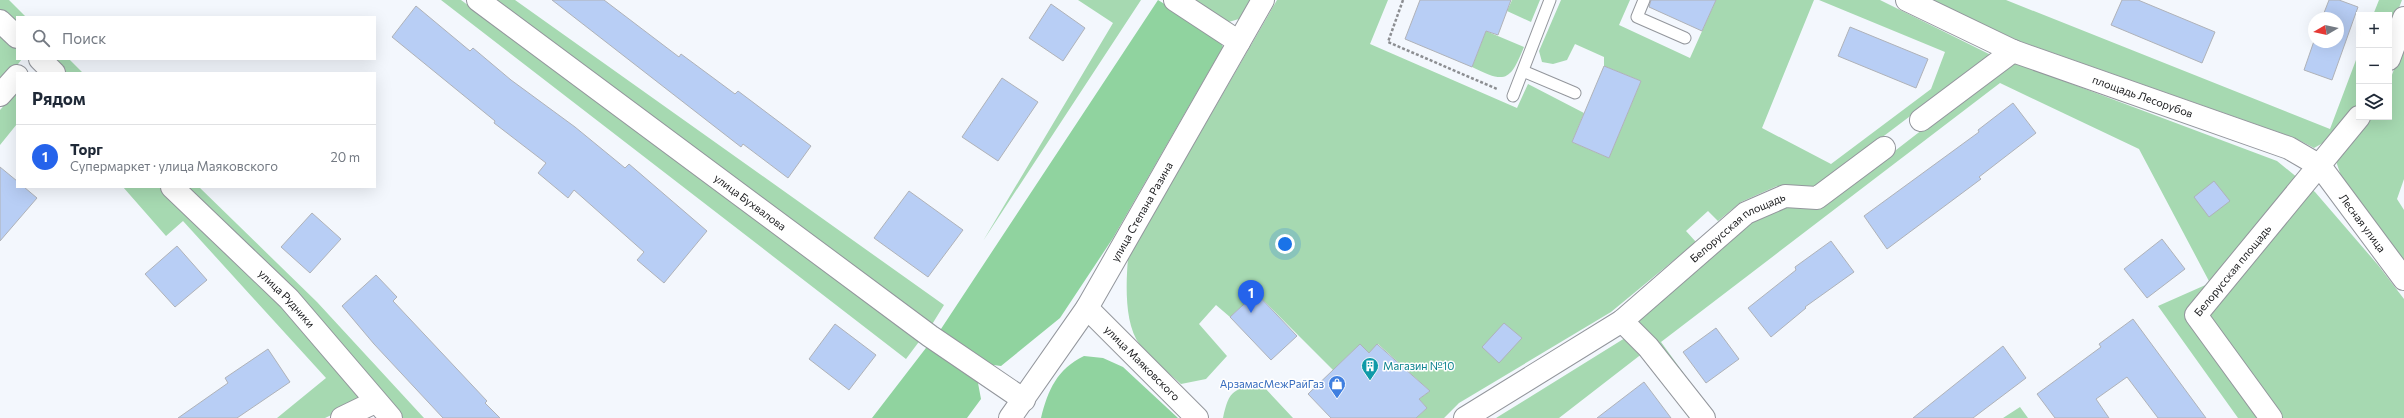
<!DOCTYPE html>
<html lang="ru">
<head>
<meta charset="utf-8">
<style>
  body { margin:0; font-family:Commissioner,sans-serif; background:#f6f6f7; color:#1f2937 }
  .controls { position:absolute; right:12px; top:12px; display:grid; overflow:hidden; border-radius:0px; box-shadow:0 4px 16px #0002 }
  .controls button { width:36px; height:36px; display:grid; place-items:center; padding:0; border:0; border-bottom:1px solid #e0e1e3; background:#fff; color:#1f2937; font:20px sans-serif }
  .compass { position:absolute; left:2308px; top:12px; width:36px; height:36px; border-radius:50%; background:#fff; box-shadow:0 4px 16px #0002; rotate:261deg }
  .you { position:absolute; left:1285px; top:244px; width:14px; height:14px; margin:-10px; border:3px solid #fff; border-radius:50%; background:#1a73e8; box-shadow:0 0 0 6px #1a73e833 }
  .badge { display:grid; place-items:center; width:26px; height:26px; border-radius:50%; background:#2563eb; color:#fff; font-size:13px; font-weight:700 }
  .pin { position:absolute; translate:-50% -33px; filter:drop-shadow(0 1px 2px #0008) }
  .pin::after { content:''; position:absolute; top:21px; width:14px; height:12px; background:inherit; clip-path:polygon(0 0,100% 0,50% 100%) }
  .list { margin:0; padding:0; list-style:none }
  h2 { display:flex; justify-content:space-between; align-items:center; height:52px; margin:0; padding:0 16px; font-size:17px }
  h2 small { font-size:13px; font-weight:400; color:#747a83 }
  .list li { display:grid; grid-template-columns:26px 1fr auto; gap:12px; align-items:center; box-sizing:border-box; height:64px; padding:0 16px; border-top:1px solid #e0e1e3 }
  .list b { display:block; font-size:15px; white-space:nowrap }
  .list p { margin:0; font-size:13px; white-space:nowrap; color:#747a83 }
  .list em { font-size:13px; font-style:normal; color:#747a83 }
  .icon { flex:none; width:22px; height:22px; fill:none; stroke:currentColor; stroke-width:2; stroke-linecap:round; stroke-linejoin:round }
  .map { position:relative; flex:none; width:2404px; height:418px; overflow:hidden }
  .search { position:absolute; background:#fff; box-shadow:0 4px 16px #0002; left:16px; top:16px; width:360px; height:44px; display:flex; align-items:center; gap:10px; box-sizing:border-box; padding:0 14px; border-radius:0px; color:#747a83; font-size:15px }
  .panel { position:absolute; background:#fff; box-shadow:0 4px 16px #0002; left:16px; top:72px; width:360px; height:116px; border-radius:0px }
  .map>svg:first-child { display:block }
  .green { fill:#a6d9b1 }
  .forest { fill:#90d39f }
  .building { fill:#b8cef5; stroke:#afb2b8 }
  .lines { fill:none; stroke-linecap:round; stroke-linejoin:round }
  .lane-casing { stroke:#93969c; stroke-width:13 }
  .street-casing { stroke:#93969c; stroke-width:24 }
  .secondary-casing { stroke:#93969c; stroke-width:24 }
  .path { stroke:#8c8e92; stroke-width:2.5; stroke-dasharray:3 2; stroke-linecap:butt }
  .lane { stroke:#fff; stroke-width:11 }
  .street { stroke:#fff; stroke-width:22 }
  .secondary { stroke:#fff; stroke-width:22 }
  .labels { text-anchor:middle; stroke-width:3; stroke-linejoin:round; paint-order:stroke }
  .street-label { font-size:11px; fill:#191a1c; stroke:#fff }
  .culture-label { font-size:11px; fill:#0d838f; stroke:#fff; text-anchor:start }
  .shop-label { font-size:11px; fill:#366cbe; stroke:#fff; text-anchor:end }
</style>
</head>
<body>
<div class="map">
<svg width="2404" height="418" viewBox="0 0 2404 418">
  <rect width="100%" height="100%" fill="#f3f7fd"/>
  <!-- green -->
  <path class="green" d="M0 0H9L26 17H17V29L0 12Z
    M441 0H461L921 339 906 359Z
    M493 0H515L944 305 931 326Z
    M1078 0H1141L983 241 1113 23Z
    M1190 0H1250L1239 19 1225 23Z
    M1277 0H1388L1370 44 1517 108 1528 84 1584 113 1572 142 1609 158 1641 81 1604 66V57L1575 44 1567 60 1553 64 1542 62 1539 51 1561 0H1630L1619 25 1690 58 1716 0H1814L1762 128 1831 164 1931 89 1945 52 1819 0H1880L1991 55 1815 188 1777 186 1741 202 1718 221 1708 211 1686 231 1696 242 1611 312 1459 403 1444 418H1416L1427 408 1419 399 1430 391 1378 344 1369 353 1359 345 1333 370 1256 293 1230 317 1216 305 1199 324 1227 356 1206 379 1181 384C1168 372 1151 360 1140 345 1124 324 1126 283 1128 258Z
    M1512 0H1540L1531 22 1507 11Z
    M1931 0H2006L2330 129 2359 52V104L2330 139 2314 148 2295 138 2019 41Z
    M2379 0H2402L2389 34V15H2373Z
    M1486 31 1524 47C1510 81 1506 84 1472 67Z
    M0 32 17 48V59H22L0 87Z
    M2404 42V179L2397 199 2404 210V262L2341 176 2336 161 2370 117H2389V83Z
    M48 59H69L83 73H62Z
    M2011 61 2277 161 2315 192 2378 265 2404 299V418H2238L2158 306 2210 283 2139 149 2000 83 1661 342 1716 418 1654 342 1635 324 1753 219 1786 205H1825Z
    M17 91V124L0 145V110Z
    M123 187H161L285 305 359 397 357 403 325 418H277L326 378 183 221 166 236Z
    M181 187H199L317 302 424 418H400Z
    M1625 338 1643 353 1694 418H1689L1643 353 1559 418H1496Z
    M1263 386 1293 418H1223C1229 390 1234 387 1263 386Z
    M2020 407 2028 418H2003Z"/>
  <!-- forest -->
  <path class="forest" d="M1158 0 1217 36 1223 47 1113 238 1060 318 1001 366 986 364 939 332Z
    M929 344 967 372 978 383 981 399 967 418H872Z
    M1084 356 1103 358 1123 367 1178 418H1041C1048 390 1057 369 1084 356Z"/>
  <!-- building -->
  <path class="building" d="M552 0H604L679 57 681 54 735 94 738 91 811 146 788 178 743 144 741 147Z
    M1420 0H1511L1498 35 1486 31 1472 67 1405 39Z
    M1651 0H1716L1702 31 1649 7Z
    M2122 0H2138L2215 32 2202 63 2111 25Z
    M2329 0H2339L2358 7 2332 80 2304 70 2314 41 2338 42V18H2322Z
    M1051 4 1085 28 1063 61 1029 38Z
    M416 6 470 51 473 48 511 80 575 127 625 168 629 164 707 231 664 283 637 260 644 252 574 190 568 198 538 173 546 163 494 123 495 121 392 37Z
    M1850 27 1928 59 1916 88 1838 56Z
    M1604 66 1641 81 1609 158 1572 142Z
    M1002 78 1038 102 998 161 962 137Z
    M2013 103 2036 133 1979 177 1981 179 1887 249 1864 216 1979 132 1978 130Z
    M0 167 17 181V187H24L37 198 0 241Z
    M2214 181 2230 201 2209 217 2194 197Z
    M909 191 963 230 928 277 874 238Z
    M312 213 341 239 310 273 281 247Z
    M2162 239 2185 269 2147 298 2124 269Z
    M1831 241 1854 272 1805 307 1806 308 1771 337 1748 308 1796 270 1795 267Z
    M177 246 207 280 175 307 145 274Z
    M376 275 397 297 393 301 487 401 485 403 500 418H443L374 344 342 306Z
    M1256 293 1297 336 1271 360 1230 317Z
    M2133 319 2206 418H2158L2127 377 2096 399 2109 418H2055L2037 394 2101 347 2099 344Z
    M1504 323 1522 338 1499 363 1482 347Z
    M835 324 876 355 849 390 809 359Z
    M1716 328 1739 359 1706 383 1683 352Z
    M1360 344 1369 353 1377 344 1430 391 1419 399 1427 408 1416 418H1331L1308 394Z
    M2003 346 2026 378 1973 418H1913Z
    M268 349 290 382 237 418H178L228 383 225 378Z
    M1644 382 1671 418H1597Z"/>
  <g class="lines">
    <defs>
      <path id="lane" d="M1644 0 1637 17 1685 38
        M1523 71 1575 93
        M1513 96 1550 0"/>
      <g id="street">
        <path id="s1" d="M478 0 930 336 1024 400"/>
        <path d="M1175 0 1239 42"/>
        <path id="s2" d="M1907 0 2013 51 2289 148 2320 166 2404 279"/>
        <path d="M0 21 17 37"/>
        <path d="M40 59 54 73"/>
        <path d="M2389 59 2404 18"/>
        <path d="M0 95 17 76"/>
        <path d="M1921 120 2013 51"/>
        <path id="s3" d="M172 187 289 299 391 418"/>
        <path d="M1622 321 1648 347 1704 418"/>
        <path d="M342 418 375 402"/>
        <path id="s4" d="M1465 418 1622 321 1746 213 1785 196 1817 198 1884 148"/>
        <path id="s5" d="M2271 418 2196 315 2359 117"/>
      </g>
      <g id="secondary">
        <path id="s6" d="M1087 308 1197 418"/>
        <path id="s7" d="M1010 418 1087 308 1263 0"/>
      </g>
    </defs>
    <!-- lane casing -->
    <use href="#lane" class="lane-casing"/>
    <!-- street casing -->
    <use href="#street" class="street-casing"/>
    <!-- secondary casing -->
    <use href="#secondary" class="secondary-casing"/>
    <!-- path -->
    <path class="path" d="M1403 0 1388 42 1497 89"/>
    <!-- lane -->
    <use href="#lane" class="lane"/>
    <!-- street -->
    <use href="#street" class="street"/>
    <!-- secondary -->
    <use href="#secondary" class="secondary"/>
  </g>
  <!-- icons -->
  <defs>
    <symbol id="building-pin" viewBox="-11 -11 22 30"><path d="M0 17L-7.5 6A9.5 9.5 0 1 1 7.5 6Z" fill="#0f9aa8" stroke="#fff"/><path d="M-4-6H4V6H1V3H-1V6H-4ZM-2.5-4.3h1.7v1.8h-1.7ZM.8-4.3h1.7v1.8H.8ZM-2.5-1h1.7V.8h-1.7ZM.8-1h1.7V.8H.8Z" fill="#fff"/></symbol>
    <symbol id="shop-pin" viewBox="-11 -11 22 30"><path d="M0 17L-7.5 6A9.5 9.5 0 1 1 7.5 6Z" fill="#3f7fe0" stroke="#fff"/><path d="M-5-2.5h2.3a2.7 3.5 0 0 1 5.4 0H5L5.5 6h-11ZM-1.5-2.5h3a1.5 2.3 0 0 0-3 0Z" fill="#fff"/></symbol>
  </defs>
  <g fill-rule="evenodd">
    <use href="#building-pin" x="1360" y="356" width="20" height="27"/>
    <use href="#shop-pin" x="1327" y="374" width="20" height="27"/>
  </g>
  <g class="labels">
    <!-- street labels -->
    <g class="street-label">
      <text dy="4" stroke="none"><textPath href="#s2" startOffset="255">площадь Лесорубов</textPath></text>
      <text dy="4" stroke="none"><textPath href="#s1" startOffset="339">улица Бухвалова</textPath></text>
      <text dy="4" stroke="none"><textPath href="#s7" startOffset="245">улица Степана Разина</textPath></text>
      <text dy="4" stroke="none"><textPath href="#s2" startOffset="517">Лесная улица</textPath></text>
      <text dy="4" stroke="none"><textPath href="#s4" startOffset="334">Белорусская площадь</textPath></text>
      <text dy="4" stroke="none"><textPath href="#s5" startOffset="185">Белорусская площадь</textPath></text>
      <text dy="4" stroke="none"><textPath href="#s3" startOffset="160">улица Рудники</textPath></text>
      <text dy="4" stroke="none"><textPath href="#s6" startOffset="78">улица Маяковского</textPath></text>
    </g>
    <!-- culture labels -->
    <g class="culture-label">
      <text x="1383" y="370">Магазин №10</text>
    </g>
    <!-- shop labels -->
    <g class="shop-label">
      <text x="1324" y="388">АрзамасМежРайГаз</text>
    </g>
  </g>
</svg>
<div class="controls">
<button>+</button>
<button>−</button>
<button><svg class="icon" aria-label="layers" viewBox="0 0 24 24"><path d="M12 4l9 5-9 5-9-5zM3 14l9 5 9-5"/></svg></button>
</div>
<svg class="compass" viewBox="-18 -18 36 36"><path d="M0-13l5 13h-10z" fill="#e53935"/><path d="M0 13l5-13h-10z" fill="#747a83"/></svg>
<div class="you"></div>
<div class="pin badge" style="left:1251px;top:313px">1</div>
<div class="search"><svg class="icon" aria-label="search" viewBox="0 0 24 24"><circle cx="10" cy="10" r="6"/><path d="M15 15l6 6"/></svg>Поиск</div>
<section class="panel">
<h2>Рядом<small></small></h2>
<ul class="list">
<li><span class="badge">1</span><div><b>Торг</b><p>Супермаркет · улица Маяковского</p></div><em>20 m</em></li>
</ul>
</section>
</div>
</body>
</html>
